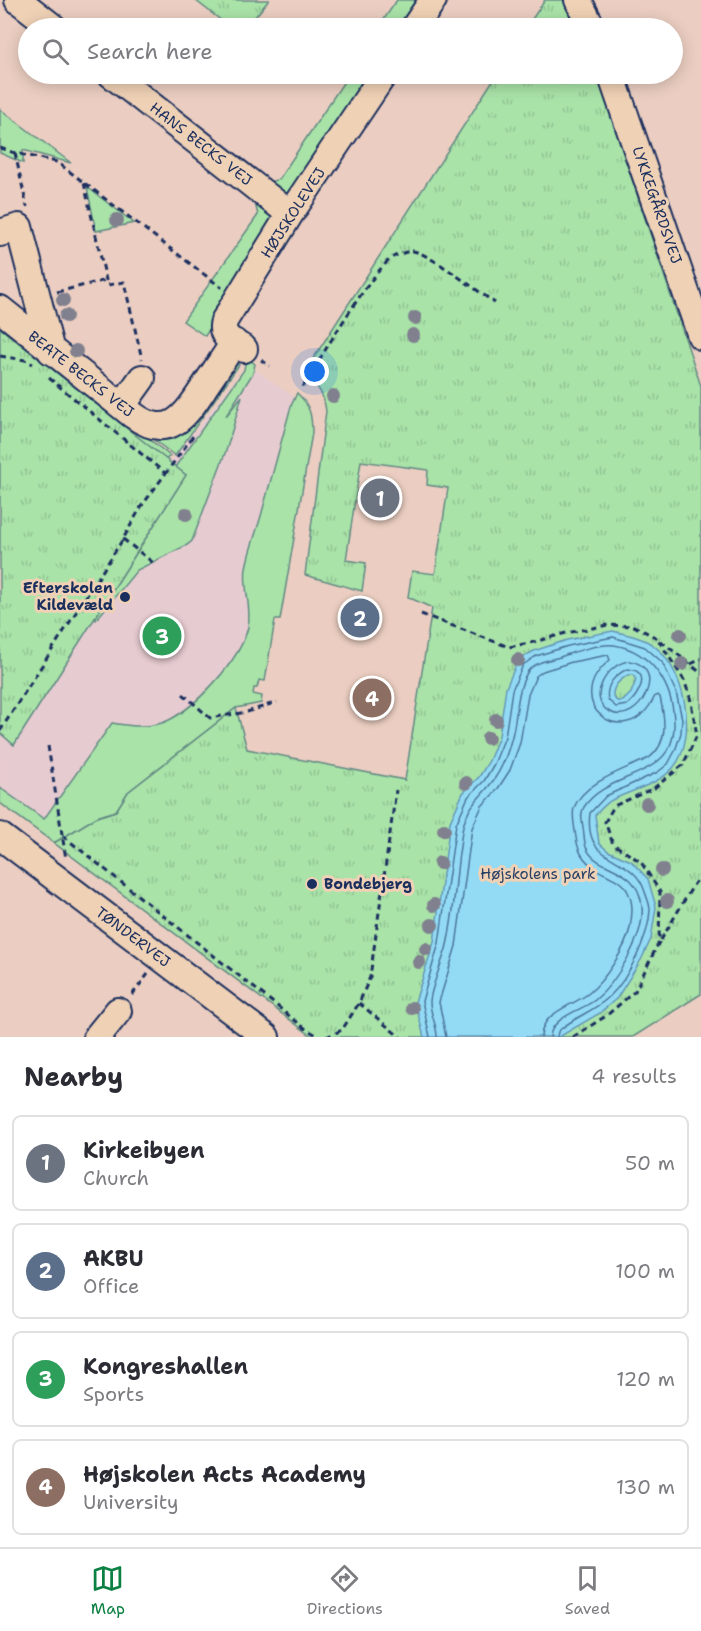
<!DOCTYPE html>
<html lang="en">
<head>
<meta charset="utf-8">
<style>
  body { margin:0; font-family:"Shantell Sans",sans-serif; background:#f2f2f3; color:#2b2b33 }
  .you { position:absolute; left:315px; top:372px; width:21px; height:21px; margin:-15px; border:4px solid #fff; border-radius:50%; background:#1a73e8; box-shadow:0 0 0 9px #1a73e833 }
  .badge { display:grid; place-items:center; width:39px; height:39px; border-radius:50%; background:#0b8043; color:#fff; font-size:20px; font-weight:700 }
  .pin { position:absolute; translate:-50% -50%; border:3px solid #fff; box-shadow:0 2px 6px #0006 }
  .list { margin:0; padding:0; list-style:none }
  h2 { display:flex; justify-content:space-between; align-items:center; height:78px; margin:0; padding:0 24px; font-size:26px }
  h2 small { font-size:20px; font-weight:400; color:#7c7c81 }
  .list li { display:grid; grid-template-columns:39px 1fr auto; gap:18px; align-items:center; box-sizing:border-box; height:96px; margin:0 12px 12px; padding:0 12px; border:2px solid #e1e1e2; border-radius:9px }
  .list b { display:block; font-size:22px; white-space:nowrap }
  .list p { margin:0; font-size:20px; white-space:nowrap; color:#7c7c81 }
  .list em { font-size:20px; font-style:normal; color:#7c7c81 }
  .icon { flex:none; width:33px; height:33px; fill:none; stroke:currentColor; stroke-width:2; stroke-linecap:round; stroke-linejoin:round }
  .map { position:relative; flex:none; width:701px; height:1037px; overflow:hidden }
  .search { position:absolute; background:#fff; box-shadow:0 3px 15px #0003; left:18px; right:18px; top:18px; height:66px; display:flex; align-items:center; gap:15px; box-sizing:border-box; padding:0 21px; border-radius:33px; color:#7c7c81; font-size:22px }
  .sheet { height:510px; background:#fff }
  nav { display:flex; justify-content:space-around; align-items:center; box-sizing:border-box; height:84px; border-top:2px solid #e1e1e2; background:#fff; font-size:16px; color:#7c7c81 }
  nav a { display:grid; justify-items:center; gap:3px }
  nav .on { color:#0b8043 }
  .map>svg:first-child { display:block }
  .built { fill:#e6cbd0 }
  .green { fill:#a9e3a8; stroke:#628983; stroke-width:1.5 }
  .park { fill:url(#park-tufts); stroke:#628983; stroke-width:1.5 }
  .water { fill:#93dbf5; stroke:#6396b9; stroke-width:1.5; fill-rule:evenodd }
  .lines { fill:none; stroke-linecap:round; stroke-linejoin:round }
  .shore { stroke:#4b749a; stroke-width:1.5 }
  .minor-casing { stroke:#1b2f5e; stroke-width:30 }
  .path { stroke:#1b2f5e; stroke-width:3; stroke-dasharray:6 4.5; stroke-linecap:butt }
  .minor { stroke:#efd1b5; stroke-width:26 }
  .tree { fill:#80808e }
  .poi-dot { fill:#1b2f5e; stroke:#efd1b5; stroke-width:2 }
  .labels { text-anchor:middle; stroke-width:6; stroke-linejoin:round; paint-order:stroke }
  .street-label { font-size:15px; fill:#1b2f5e; stroke:#efd1b5 }
  .poi-label { font-size:15px; font-weight:bold; fill:#1b2f5e; stroke:#efd1b5; text-anchor:end }
  .park-label { font-size:15px; fill:#294165; stroke:#efd1b5 }
</style>
</head>
<body>
<div class="map">
<svg width="701" height="1037" viewBox="0 0 701 1037">
  <defs>
    <pattern id="park-tufts" width="24" height="20" patternUnits="userSpaceOnUse" patternTransform="scale(1.5)"><rect width="24" height="20" fill="#a9e3a8"/><path d="M3 7l-1-3M5 7V3M7 7l1-3M15 17l-1-3M17 17v-4M19 17l1-3" fill="none" stroke="#91c393"/></pattern>
  </defs>
  <rect width="100%" height="100%" fill="#ebcec1"/>
  <filter id="ink" filterUnits="userSpaceOnUse"><feTurbulence type="fractalNoise" baseFrequency=".0167" numOctaves="2"/><feDisplacementMap in="SourceGraphic" scale="12" xChannelSelector="R" yChannelSelector="G"/><feConvolveMatrix kernelMatrix="1 2 1 2 8 2 1 2 1" color-interpolation-filters="sRGB"/></filter>
  <g filter="url(#ink)">
    <!-- built -->
    <path class="built" d="M0 329 166 467 248 364 298 400 253 624 232 668 54 843 0 802Z"/>
    <!-- green -->
    <path class="green" d="M397 0H422L403 28H378Z
      M349 74H374L290 197H282L270 188V182L279 179Z
      M0 109 71 163 23 150V163L0 153Z
      M87 187 134 223 96 231Z
      M255 203 275 218V227L205 336 183 321 258 215Z
      M0 318 170 456 165 460 0 328Z
      M246 357 255 364 253 373 226 416 242 396 227 448 192 541 187 545 137 570 96 620 95 618 186 475 175 467 244 370Z
      M233 360 239 365 175 456 141 430 157 433Z
      M297 393C310 405 312 415 312 433L280 620H275L265 681 259 680 257 688H254L253 694 262 696 261 703 236 708 128 792 116 811 97 817 54 843 0 803V788L44 819 112 723C129 726 145 728 162 723 193 712 241 659 248 627 252 607 243 588 246 568 249 551 256 533 261 516 271 479 281 442 291 406Z"/>
    <!-- park -->
    <path class="park" d="M195 0H269L246 28H231Z
      M545 0H563L576 28H526Z
      M497 74H597L701 386V994L633 1037H313L54 843 97 817 116 811 128 792 236 708 247 749 405 780 432 608 408 597 412 571 435 574 448 488 427 485 428 470 361 461 346 560 366 563 362 591 305 575 326 411C323 391 318 387 304 373Z
      M0 328 186 475 14 745 0 733Z"/>
    <!-- water -->
    <path class="water" d="M613 631C624 634 638 636 648 642 684 661 700 737 673 768 658 785 631 790 612 800 606 803 600 810 595 815L599 843 608 851 631 861 648 879 656 907 651 939 641 960 617 998 600 1013 559 1037H424L415 1002 434 942 450 822 463 793 479 777 489 761 499 736 506 688 518 660 534 651 567 640ZM628 675H633L636 680 631 693 623 701H617L613 697C612 686 620 680 628 675Z"/>
    <g class="lines">
      <!-- shore -->
      <path class="shore" d="M629 661C670 666 639 727 610 712 585 699 608 663 629 661Z
        M627 669C653 670 639 696 627 705L616 707 608 700C605 685 614 676 627 669Z
        M430 1037 422 1001 439 943 456 824 468 797 484 781 494 764 505 737 512 690 523 665 536 656 568 646 613 637 645 647 662 662 676 692 682 719 681 733 675 751 668 764 658 772 606 796 590 813C583 868 633 851 645 892 647 898 650 904 650 910 649 936 629 978 610 996 595 1011 576 1016 561 1029 557 1032 558 1032 557 1037
        M437 1037C437 1025 430 1014 430 1002 430 990 442 962 446 949 454 919 455 884 459 853 461 843 461 832 464 823 471 803 477 801 489 786 500 773 507 756 511 740 518 718 515 692 528 671 534 662 550 660 560 657 573 652 601 643 614 645 652 651 673 686 674 722 676 781 609 769 584 807 580 814 582 820 583 827 584 833 584 841 586 847 596 873 638 863 642 907 645 936 616 983 595 1000 581 1011 551 1017 550 1037
        M446 1037 439 1002 456 946 472 828 482 806 497 790 510 770 520 743 528 695 536 676 543 671 572 662 608 655 610 660C557 703 627 756 655 696L658 695 660 697C665 719 669 743 649 758 626 769 583 782 574 808 572 815 574 823 575 831 577 846 579 856 592 866 603 876 621 877 628 892 634 904 632 915 630 928 626 948 605 980 589 993 572 1007 542 1011 541 1037"/>
      <defs>
        <path id="minor" d="M18 0 54 28
          M578 0 592 28
          M414 28 433 0
          M111 74 290 214
          M611 74 701 336
          M0 233 19 227 51 351
          M0 309 133 415C170 442 186 415 205 386 215 371 225 357 234 342
          M244 349C233 342 219 336 224 321L290 214 384 74
          M122 406 142 378
          M0 836 266 1037
          M97 1037 118 1011"/>
      </defs>
      <!-- minor casing -->
      <use href="#minor" class="minor-casing"/>
      <!-- path -->
      <path class="path" d="M0 148 15 153 57 162 222 288
        M15 153 27 207
        M84 183 106 280 108 285 124 282 142 359
        M57 292 106 280
        M0 356 25 360 33 364
        M261 360 270 366
        M49 378 166 474
        M303 387C318 362 374 266 395 256 399 254 409 251 413 251 429 253 480 293 495 303
        M123 539 156 565
        M421 614 509 647 534 642 566 633 608 625 634 626 657 638 701 673
        M691 664 701 659
        M183 694 210 718 247 712 277 702
        M0 731 123 539 141 507 193 436
        M48 746 66 859
        M63 836 306 1029 320 1037
        M661 940 694 884 701 875
        M132 995 148 974
        M359 1003 400 1037
        M326 1037 342 1030 359 1003 370 977 396 790
        M573 1037 606 1016 635 991 659 942 660 892 641 862 613 844 605 822 614 806 654 788 683 765 697 735 690 697 684 680 657 638"/>
      <!-- minor -->
      <use href="#minor" class="minor"/>
    </g>
    <!-- trees -->
    <g class="tree">
      <circle cx="117" cy="220" r="7"/>
      <circle cx="63" cy="300" r="7"/>
      <circle cx="66" cy="316" r="7"/>
      <circle cx="415" cy="318" r="7"/>
      <circle cx="413" cy="335" r="7"/>
      <circle cx="76" cy="351" r="7"/>
      <circle cx="333" cy="396" r="7"/>
      <circle cx="186" cy="514" r="7"/>
      <circle cx="680" cy="635" r="7"/>
      <circle cx="518" cy="660" r="7"/>
      <circle cx="682" cy="664" r="7"/>
      <circle cx="496" cy="720" r="7"/>
      <circle cx="488" cy="738" r="7"/>
      <circle cx="466" cy="783" r="7"/>
      <circle cx="647" cy="804" r="7"/>
      <circle cx="444" cy="830" r="7"/>
      <circle cx="440" cy="863" r="7"/>
      <circle cx="662" cy="870" r="7"/>
      <circle cx="667" cy="901" r="7"/>
      <circle cx="434" cy="905" r="7"/>
      <circle cx="432" cy="925" r="7"/>
      <circle cx="426" cy="949" r="7"/>
      <circle cx="419" cy="962" r="7"/>
      <circle cx="412" cy="1008" r="7"/>
    </g>
  </g>
  <!-- markers -->
  <g class="poi-dot">
    <circle cx="125" cy="597" r="6"/>
    <circle cx="312" cy="884" r="6"/>
  </g>
  <g class="labels">
    <!-- street labels -->
    <g class="street-label">
      <text transform="translate(201 144) rotate(38)" y="5">HANS BECKS VEJ</text>
      <text transform="translate(657 205) rotate(71)" y="5">LYKKEGÅRDSVEJ</text>
      <text transform="translate(293 213) rotate(-57)" y="5">HØJSKOLEVEJ</text>
      <text transform="translate(81 374) rotate(38)" y="5">BEATE BECKS VEJ</text>
      <text transform="translate(133 937) rotate(37)" y="5">TØNDERVEJ</text>
    </g>
    <!-- poi labels -->
    <g class="poi-label">
      <text x="113" y="593">Efterskolen<tspan x="113" dy="17">Kildevæld</tspan></text>
      <text x="324" y="889" text-anchor="start">Bondebjerg</text>
    </g>
    <!-- park labels -->
    <g class="park-label">
      <text x="538" y="879">Højskolens park</text>
    </g>
  </g>
</svg>
<div class="you"></div>
<div class="pin badge" style="left:380px;top:498px;background:#6b7280">1</div>
<div class="pin badge" style="left:360px;top:618px;background:#5c6f8a">2</div>
<div class="pin badge" style="left:162px;top:636px;background:#2e9e5b">3</div>
<div class="pin badge" style="left:372px;top:698px;background:#8d6e63">4</div>
<div class="search"><svg class="icon" aria-label="search" viewBox="0 0 24 24"><circle cx="10" cy="10" r="6"/><path d="M15 15l6 6"/></svg>Search here</div>
</div>
<section class="sheet">
<h2>Nearby<small>4 results</small></h2>
<ul class="list">
<li><span class="badge" style="background:#6b7280">1</span><div><b>Kirkeibyen</b><p>Church</p></div><em>50 m</em></li>
<li><span class="badge" style="background:#5c6f8a">2</span><div><b>AKBU</b><p>Office</p></div><em>100 m</em></li>
<li><span class="badge" style="background:#2e9e5b">3</span><div><b>Kongreshallen</b><p>Sports</p></div><em>120 m</em></li>
<li><span class="badge" style="background:#8d6e63">4</span><div><b>Højskolen Acts Academy</b><p>University</p></div><em>130 m</em></li>
</ul>
</section>
<nav>
<a class="on"><svg class="icon" aria-label="map" viewBox="0 0 24 24"><path d="M3 6l6-2 6 2 6-2v14l-6 2-6-2-6 2zM9 4v14M15 6v14"/></svg>Map</a>
<a><svg class="icon" aria-label="directions" viewBox="0 0 24 24"><path d="M12 3l9 9-9 9-9-9zM9 14v-3h6M13 9l2 2-2 2"/></svg>Directions</a>
<a><svg class="icon" aria-label="saved" viewBox="0 0 24 24"><path d="M7 4h10v16l-5-4-5 4z"/></svg>Saved</a>
</nav>
</body>
</html>
